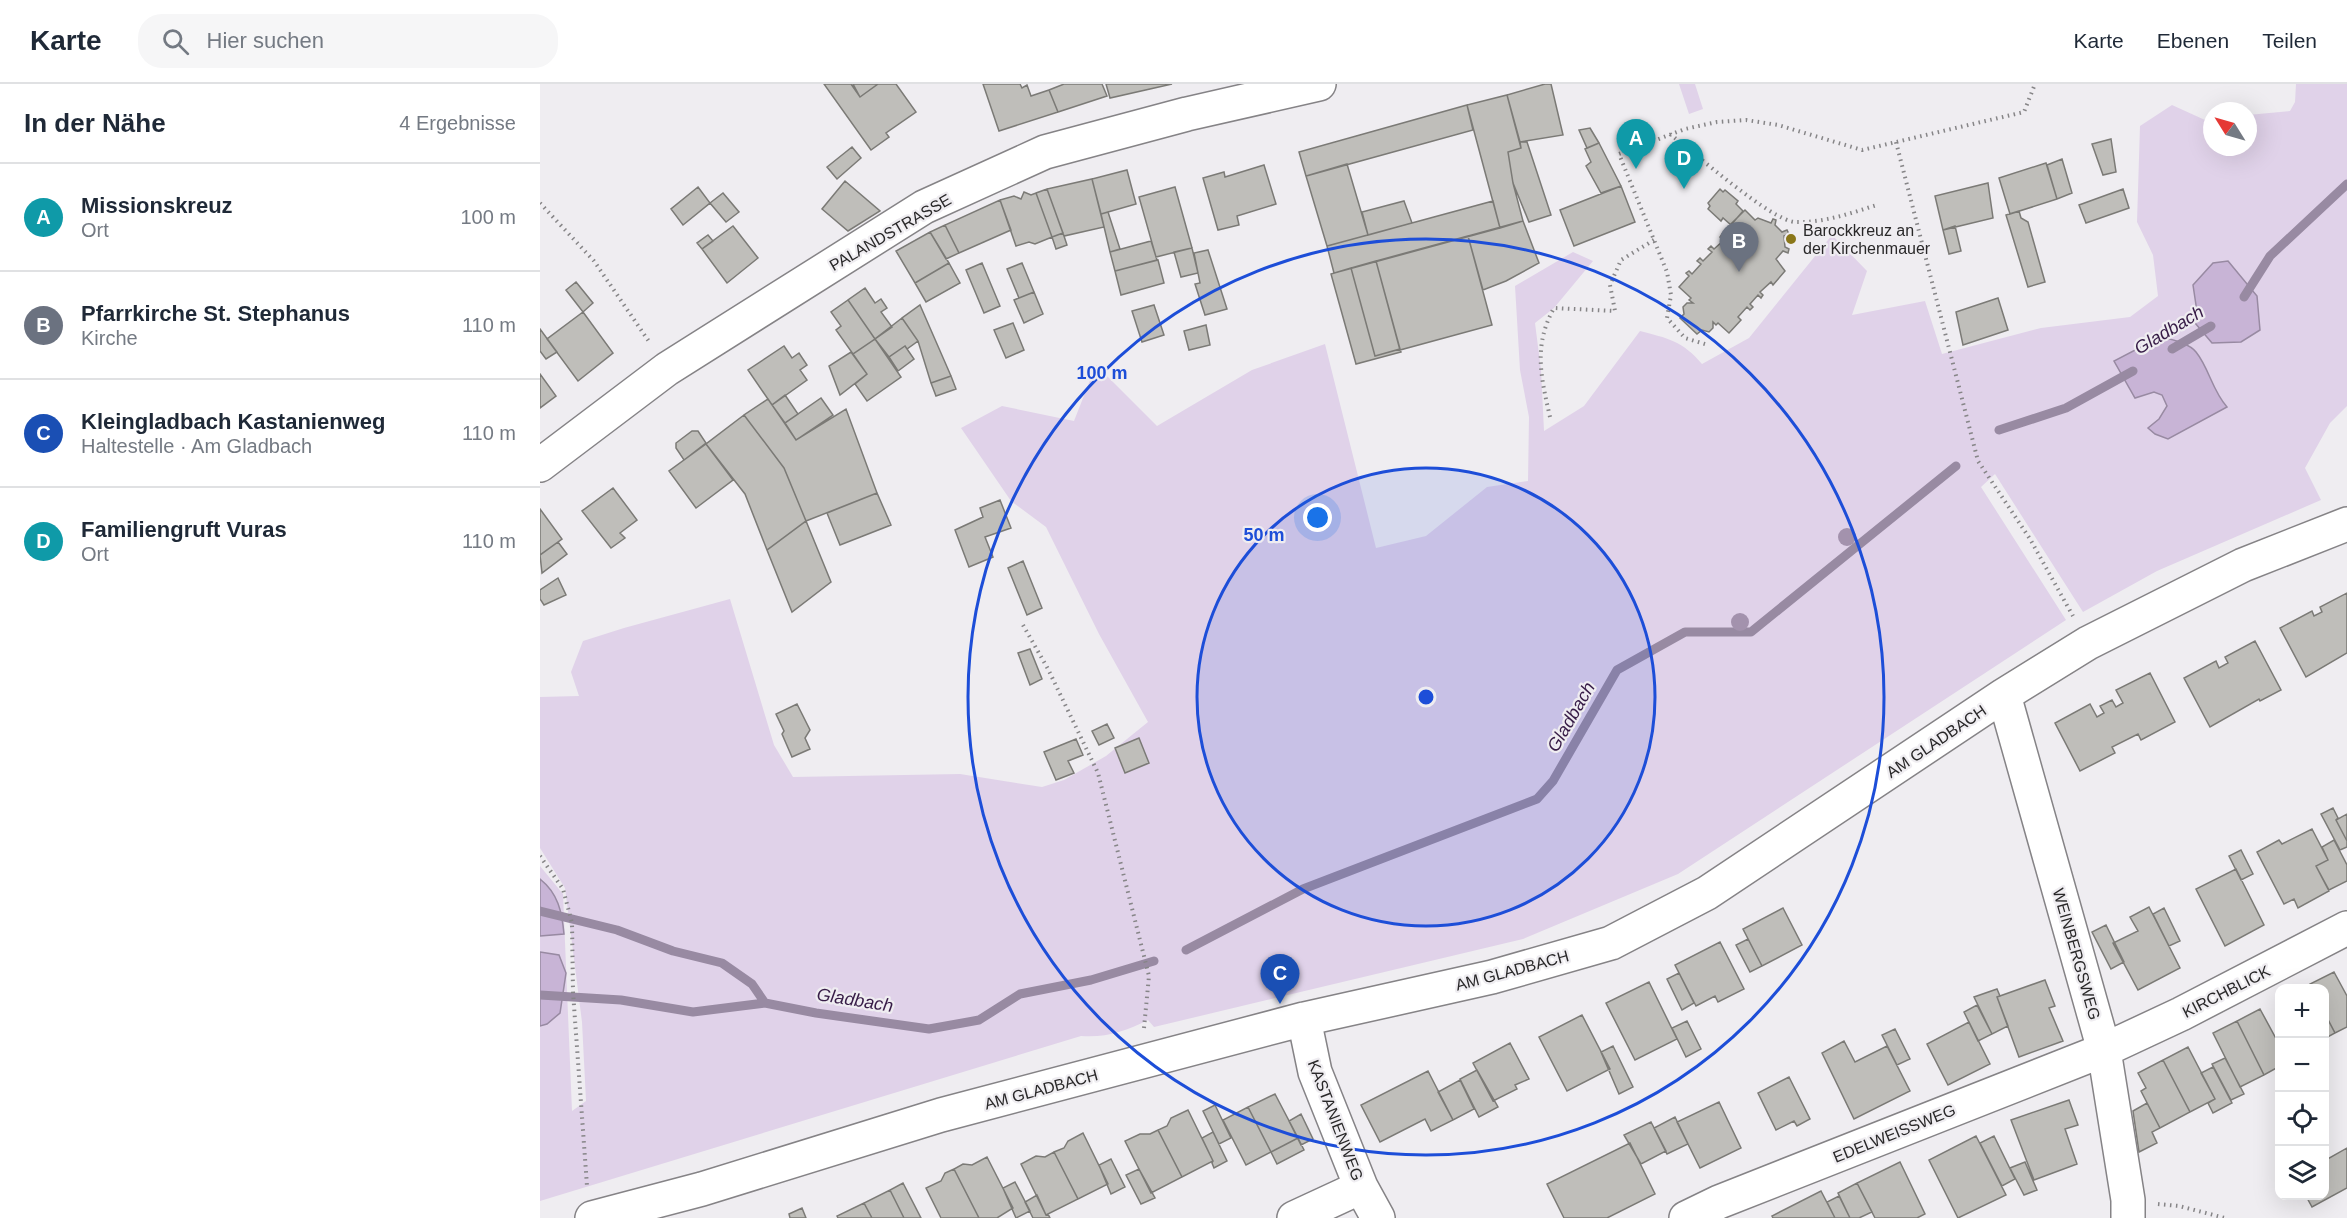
<!DOCTYPE html>
<html lang="de">
<head>
<meta charset="utf-8">
<style>
  body { margin:0; font-family:Helvetica,sans-serif; background:#f6f6f7; color:#1f2937 }
  .controls { position:absolute; right:18px; bottom:18px; display:grid; overflow:hidden; border-radius:12px; box-shadow:0 6px 24px #0002 }
  .controls button { width:54px; height:54px; display:grid; place-items:center; padding:0; border:0; border-bottom:2px solid #e0e1e3; background:#fff; color:#1f2937; font:30px sans-serif }
  .compass { position:absolute; left:1663px; top:18px; width:54px; height:54px; border-radius:50%; background:#fff; box-shadow:0 6px 24px #0002; rotate:307deg }
  .you { position:absolute; left:778px; top:434px; width:21px; height:21px; margin:-15px; border:4px solid #fff; border-radius:50%; background:#1a73e8; box-shadow:0 0 0 9px #1a73e833 }
  .badge { display:grid; place-items:center; width:39px; height:39px; border-radius:50%; background:#8a7619; color:#fff; font-size:20px; font-weight:700 }
  .pin { position:absolute; translate:-50% -50px; filter:drop-shadow(0 2px 3px #0008) }
  .pin::after { content:''; position:absolute; top:32px; width:21px; height:18px; background:inherit; clip-path:polygon(0 0,100% 0,50% 100%) }
  .list { margin:0; padding:0; list-style:none }
  h2 { display:flex; justify-content:space-between; align-items:center; height:78px; margin:0; padding:0 24px; font-size:26px }
  h2 small { font-size:20px; font-weight:400; color:#747a83 }
  .list li { display:grid; grid-template-columns:39px 1fr auto; gap:18px; align-items:center; box-sizing:border-box; height:108px; padding:0 24px; border-top:2px solid #e0e1e3 }
  .list b { display:block; font-size:22px; white-space:nowrap }
  .list p { margin:0; font-size:20px; white-space:nowrap; color:#747a83 }
  .list em { font-size:20px; font-style:normal; color:#747a83 }
  .icon { flex:none; width:33px; height:33px; fill:none; stroke:currentColor; stroke-width:2; stroke-linecap:round; stroke-linejoin:round }
  .map { position:relative; flex:none; width:1807px; height:1134px; overflow:hidden }
  header { display:flex; align-items:center; gap:36px; box-sizing:border-box; height:84px; padding:0 30px; background:#fff; border-bottom:2px solid #e0e1e3 }
  header strong { font-size:28px }
  nav { display:flex; gap:33px; margin-inline-start:auto; font-size:21px }
  .search { width:420px; height:54px; background:#f6f6f7; display:flex; align-items:center; gap:15px; box-sizing:border-box; padding:0 21px; border-radius:24px; color:#747a83; font-size:22px }
  main { display:flex }
  aside { flex:1; background:#fff }
  .map>svg:first-child { display:block }
  .green { fill:#e0d2e9 }
  .water { fill:#c8b4d6; stroke:#988aa2; stroke-width:1.5 }
  .lines { fill:none; stroke-linecap:round; stroke-linejoin:round }
  .stream { stroke:#988aa2; stroke-width:9 }
  .building { fill:#bfbeba; stroke:#7b7a76; stroke-width:1.5 }
  .minor-casing { stroke:#858386; stroke-width:36 }
  .major-casing { stroke:#858386; stroke-width:36 }
  .path { stroke:#868587; stroke-width:4; stroke-dasharray:1.5 4.5; stroke-linecap:butt }
  .minor { stroke:#fff; stroke-width:33 }
  .major { stroke:#fff; stroke-width:33 }
  .tree { fill:#a392ad }
  .ring { fill:none; stroke:#1d4ed8; stroke-width:3 }
  .poi-dot { fill:#8a7619; stroke:#efedf1; stroke-width:2 }
  .labels { text-anchor:middle; stroke-width:4.5; stroke-linejoin:round; paint-order:stroke }
  .poi-label { font-size:16px; fill:#292829; stroke:#efedf1; text-anchor:start }
  .street-label { font-size:16px; fill:#292829; stroke:#efedf1 }
  .water-label { font-size:18px; font-style:italic; fill:#371c47; stroke:#efedf1 }
  .centre { fill:#1d4ed8; stroke:#efedf1; stroke-width:3 }
  .ring-label { font-size:18px; text-anchor:middle; font-weight:bold; fill:#1d4ed8; stroke:#efedf1; stroke-width:4.5; stroke-linejoin:round; paint-order:stroke }
</style>
</head>
<body>
<header>
<strong>Karte</strong>
<div class="search"><svg class="icon" aria-label="search" viewBox="0 0 24 24"><circle cx="10" cy="10" r="6"/><path d="M15 15l6 6"/></svg>Hier suchen</div>
<nav><a>Karte</a><a>Ebenen</a><a>Teilen</a></nav>
</header>
<main>
<aside>
<h2>In der Nähe<small>4 Ergebnisse</small></h2>
<ul class="list">
<li><span class="badge" style="background:#0f9aa8">A</span><div><b>Missionskreuz</b><p>Ort</p></div><em>100 m</em></li>
<li><span class="badge" style="background:#6b7280">B</span><div><b>Pfarrkirche St. Stephanus</b><p>Kirche</p></div><em>110 m</em></li>
<li><span class="badge" style="background:#1a4fb4">C</span><div><b>Kleingladbach Kastanienweg</b><p>Haltestelle · Am Gladbach</p></div><em>110 m</em></li>
<li><span class="badge" style="background:#0f9aa8">D</span><div><b>Familiengruft Vuras</b><p>Ort</p></div><em>110 m</em></li>
</ul>
</aside>
<div class="map">
<svg width="1807" height="1134" viewBox="0 0 1807 1134">
  <rect width="100%" height="100%" fill="#efedf1"/>
  <!-- green -->
  <path class="green" d="M1139 0H1155L1163 25 1149 30Z
    M1756 0H1807V322L1790 339 1765 384 1781 416 1617 487 1543 528 1455 390 1441 403 1526 536 1138 790 983 855 614 943 608 936C586 947 566 954 541 952L0 1117V782L23 810 32 1027 46 1017 42 938 25 804 0 764V613L39 612 31 588 43 557 84 544 190 515 234 661 253 693 420 690 502 703 524 696 566 672 608 638 559 550 506 443 471 417 421 344 462 322 534 337 556 281 617 342 712 286 785 260 836 464 886 452 947 403 988 397 989 333 980 286 975 202 1033 168 1053 177 1014 224 995 239 1001 286 1004 347 1044 322 1100 247C1127 254 1143 257 1162 280L1209 254 1292 151 1327 187 1312 231 1385 217 1402 270 1501 244 1590 233 1618 212 1613 171 1597 138 1600 42 1632 21 1665 36 1672 35V63H1708V31L1750 27 1755 18Z"/>
  <!-- water -->
  <path class="water" d="M1688 177 1717 212 1720 246 1701 258 1672 259 1655 239 1656 221 1653 201 1673 179Z
    M1620 253C1631 255 1649 259 1656 268 1669 284 1672 306 1687 323L1628 355 1615 350 1608 344 1619 335 1627 322 1622 311 1614 308 1595 314 1574 277Z
    M0 795C18 809 22 828 24 850L0 852Z
    M0 868 19 871 26 889 20 929 7 940 0 942Z"/>
  <g class="lines">
    <!-- stream -->
    <path class="stream" d="M1704 213 1730 172 1807 100
      M1632 265 1671 242
      M1459 346 1526 324 1593 287
      M0 827 77 846 133 867 182 879 212 900 225 919
      M646 866 763 805 997 715 1013 697 1077 586 1145 548H1211L1416 382
      M0 911 81 916 153 928 225 919 276 929 389 945 439 936 480 910 551 896 614 877"/>
  </g>
  <!-- building -->
  <path class="building" d="M284 0H311L320 13 338 0H356L376 28 346 49 349 53 331 66Z
    M313 0H338L320 13Z
    M443 0H480L482 4 487 1 491 12 509 6 518 28 459 47Z
    M524 0H562L567 12 518 28 509 6Z
    M566 0H632L570 14Z
    M1005 0H1011L1023 51 980 58 967 11Z
    M967 11 981 64 968 68 973 99 983 137 960 144 927 21Z
    M927 21 933 46 766 92 759 68Z
    M1050 44 1059 59 1047 64 1039 46Z
    M1571 55 1576 88 1563 91 1552 60Z
    M980 58H987L1011 131 989 138 973 99 968 68 981 64Z
    M1059 59 1081 102 1061 109 1046 82 1051 78 1045 65Z
    M312 63 321 74 297 95 287 83Z
    M1522 75 1532 109 1517 115 1507 81Z
    M1506 79 1517 115 1470 130 1459 94Z
    M807 80 828 151 787 162 766 92Z
    M724 81 736 120 697 132 699 141 678 146 663 94 684 88 685 93Z
    M587 86 596 120 561 130 552 95Z
    M552 95 564 143 524 152 507 105Z
    M305 97 340 127 308 147 282 125Z
    M1448 99 1453 134 1403 146 1395 112Z
    M1081 102 1095 138 1034 162 1020 126Z
    M158 103 170 119 143 141 131 125Z
    M635 103 652 164 616 173 599 113Z
    M507 105 523 149 512 153 496 109Z
    M1180 105 1183 108 1185 106 1198 117 1196 120 1203 127 1191 141 1183 134 1181 137 1168 125 1170 122 1168 119Z
    M1583 105 1589 124 1546 139 1539 121Z
    M484 108 491 111 496 109 512 153 495 160 489 158 476 162 460 116 474 112 481 115Z
    M183 109 199 128 186 138 170 119Z
    M460 116 471 146 419 169 405 141Z
    M864 117 872 139 828 151 822 128Z
    M953 117 960 144 794 189 787 162Z
    M1205 126 1215 136 1218 134 1231 139 1233 135 1236 136 1235 141 1242 148 1247 146 1249 150 1244 152 1245 163 1249 165 1248 169 1243 167 1236 175 1245 187 1233 201 1231 198 1220 208 1223 211 1221 214 1218 211 1210 220 1213 223 1210 226 1207 223 1198 233 1201 236 1189 249 1178 239 1176 241 1173 238V244L1169 248 1162 246 1157 250 1140 234 1144 230 1143 223 1147 219H1153L1149 216 1151 214 1139 203 1149 192 1146 189 1149 187 1152 190 1161 180 1157 177 1160 174 1163 177 1172 168 1168 165 1171 162 1174 165 1184 156 1180 153 1182 150 1186 153 1195 143 1191 140Z
    M1479 127 1481 134 1488 138 1505 198 1488 203 1466 131Z
    M568 128 580 165 570 168 561 130Z
    M983 137 999 179 966 197 943 206 928 152Z
    M405 141 419 169 406 175 390 148Z
    M193 142 218 174 187 199 162 165Z
    M1415 142 1421 167 1409 170 1403 146Z
    M390 148 409 179 375 199 356 167Z
    M523 149 527 161 516 165 512 153Z
    M168 151 173 157 162 165 157 159Z
    M928 152 952 241 860 266 836 177Z
    M611 157 617 176 575 187 570 168Z
    M652 164 658 189 641 193 634 168Z
    M668 166 687 225 665 231 655 200 660 199 654 169Z
    M618 176 624 199 581 211 575 187Z
    M836 177 860 265 835 272 811 184Z
    M409 179 420 199 386 218 375 199Z
    M442 179 460 222 444 229 426 186Z
    M482 179 494 208 479 214 467 185Z
    M811 184 835 272 860 265 861 268 816 280 791 190Z
    M36 198 53 219 43 228 26 206Z
    M325 204 335 219 341 215 347 224 341 228 352 243 335 255 308 216Z
    M494 208 503 230 484 239 474 216Z
    M1458 214 1468 246 1423 261 1416 228Z
    M308 216 335 255 313 270 296 246 301 242 291 228Z
    M380 221 411 292 391 299 378 257 362 234Z
    M614 221 624 251 602 258 592 227Z
    M43 228 73 269 38 297 7 255Z
    M362 234 378 257 367 265 365 262 349 273 335 255Z
    M473 239 484 266 466 274 454 246Z
    M666 241 670 261 649 266 644 247Z
    M0 245 17 268 6 275 0 267Z
    M335 255 361 293 327 317 315 300 327 290 313 270Z
    M244 262 252 274 259 269 267 281 260 286 267 296 232 321 208 286Z
    M365 262 374 275 358 287 349 273Z
    M311 268 327 290 300 311 289 282Z
    M0 290 16 312 0 324Z
    M411 292 416 305 396 312 391 299Z
    M245 311 258 330 245 339 232 321Z
    M281 314 293 331 256 356 245 339Z
    M228 315 256 356 306 325 337 409 266 437 244 384 204 331Z
    M204 331 244 384 266 437 227 466 205 410 166 360Z
    M152 347H158L166 359 144 376 136 364V359Z
    M166 360 193 396 156 424 129 387Z
    M73 404 97 436 80 449 85 454 71 464 42 427Z
    M337 409 351 441 300 461 287 429Z
    M460 416 471 444 445 453 453 473 429 483 415 446 443 433 440 424Z
    M0 425 22 455 0 471Z
    M266 437 291 498 252 528 227 466Z
    M18 458 27 470 2 489 0 471Z
    M483 477 502 524 487 531 468 484Z
    M18 494 26 511 4 521 0 515V506Z
    M1807 509V569L1766 593 1740 544 1772 527 1774 532 1782 528 1780 523Z
    M1715 557 1741 606 1720 617 1719 615 1670 643 1644 594 1676 577 1679 584 1688 579 1685 573Z
    M490 565 502 595 490 601 478 569Z
    M1610 589 1635 638 1601 656 1598 650 1572 663 1575 669 1540 687 1515 639 1550 620 1557 633 1564 629 1560 622 1572 616 1576 623 1583 619 1576 606Z
    M257 620 270 646 265 654 270 665 252 673 242 650 244 647 236 630Z
    M567 640 574 654 559 661 552 647Z
    M599 654 609 679 585 689 575 664Z
    M536 655 543 671 528 677 534 689 516 696 504 668Z
    M1793 724 1798 734 1796 736 1807 757V763L1800 766 1781 730Z
    M1807 730V757L1796 736Z
    M1772 745 1788 776 1776 782 1789 807 1758 824 1754 815 1744 820 1717 768 1739 756 1742 760Z
    M1794 756 1807 781V797L1789 806 1776 782 1788 776 1782 763Z
    M1701 766 1713 790 1701 796 1689 772Z
    M1696 785 1724 841 1685 862 1656 805Z
    M1609 823 1640 884 1598 906 1573 859 1598 847 1590 833Z
    M1243 824 1262 861 1222 882 1203 845Z
    M1624 824 1640 857 1629 862 1613 830Z
    M1566 841 1584 878 1571 885 1552 848Z
    M1208 855 1222 882 1210 888 1196 861Z
    M1180 858 1204 905 1178 918 1175 912 1156 922 1135 881Z
    M1794 888 1807 912V943L1795 949 1784 928V904H1772L1770 900Z
    M1139 889 1154 919 1142 926 1127 895Z
    M1505 896 1515 922 1509 924 1523 957 1479 973 1457 913Z
    M1109 898 1137 955 1095 976 1066 919Z
    M1457 905 1460 912 1457 913 1468 942 1452 950 1434 913Z
    M1437 921 1452 950 1438 957 1424 928Z
    M1720 925 1740 962V982L1724 991 1697 937Z
    M1784 928 1795 949 1784 955Z
    M1042 931 1070 985 1027 1007 999 953Z
    M1147 937 1161 965 1146 973 1132 944Z
    M1697 937 1724 991 1700 1003 1673 949Z
    M1429 938 1450 980 1408 1001 1387 960Z
    M1355 945 1370 975 1357 981 1342 951Z
    M1304 957 1315 978 1347 962 1370 1007 1314 1035 1282 969Z
    M970 959 989 995 975 1001 977 1005 953 1017 933 979Z
    M1073 962 1093 1003 1079 1010 1061 968Z
    M1648 963 1675 1015 1650 1028 1623 976Z
    M1685 974 1704 1010 1691 1016 1672 980Z
    M1623 976 1650 1028 1620 1044 1601 1007 1606 1004 1598 989Z
    M1673 983 1692 1019 1673 1029 1668 1019 1675 1015 1661 989Z
    M937 986 958 1023 939 1033 920 995Z
    M888 987 913 1036 891 1047 885 1035 840 1058 821 1021Z
    M1249 993 1270 1035 1257 1042 1254 1037 1236 1046 1218 1009Z
    M920 996 934 1025 913 1036 898 1008Z
    M735 1010 758 1054 731 1068 708 1023Z
    M1529 1016 1538 1041 1525 1045 1537 1080 1494 1096 1471 1036Z
    M1179 1018 1201 1064 1160 1084 1137 1038Z
    M1607 1019 1620 1044 1612 1048 1617 1059 1599 1068 1593 1027Z
    M675 1021 691 1054 679 1060 663 1027Z
    M708 1023 731 1068 706 1081 683 1036Z
    M648 1026 673 1077 642 1093 618 1046 627 1042 631 1034Z
    M761 1030 773 1055 761 1061 749 1037Z
    M1135 1033 1148 1060 1127 1070 1114 1044Z
    M1111 1038 1126 1067 1101 1080 1084 1051Z
    M618 1046 642 1093 611 1109 585 1057 600 1050H610Z
    M673 1048 687 1077 674 1084 672 1079 673 1077 662 1054Z
    M543 1049 568 1100 538 1115 514 1068 524 1064 528 1057Z
    M1436 1052 1466 1111 1418 1134 1389 1076Z
    M1454 1052 1475 1095 1462 1102 1440 1059Z
    M758 1054 764 1066 737 1080 731 1068Z
    M1090 1059 1115 1110 1067 1134H1024L1007 1100Z
    M1807 1064V1104L1772 1123 1766 1112H1784V1077Z
    M514 1068 538 1115 506 1131 481 1080 496 1072 505 1073Z
    M447 1073 473 1124 457 1134H439L414 1085 423 1080 432 1081Z
    M571 1075 585 1103 571 1110 559 1081Z
    M1360 1078 1385 1130 1377 1134H1335L1317 1099Z
    M1485 1078 1497 1106 1484 1111 1470 1084Z
    M414 1085 439 1134H401L386 1104 401 1097 405 1089Z
    M599 1085 615 1114 601 1120 586 1091Z
    M475 1098 490 1127 476 1134 463 1104Z
    M363 1099 381 1134H364L350 1106Z
    M1317 1099 1332 1128 1319 1134H1310L1298 1109Z
    M350 1106 364 1134H332L324 1119Z
    M1281 1107 1295 1134H1233L1232 1132Z
    M497 1111 506 1131 508 1130 510 1134H493L485 1118Z
    M1299 1112 1310 1134H1295L1287 1118Z
    M324 1119 332 1134H298L297 1132Z
    M262 1124 266 1134H250L249 1130Z"/>
  <g class="lines">
    <defs>
      <path id="minor" d="M1464 611 1564 966 1588 1116V1134
        M764 935 775 988 821 1103 838 1134
        M52 1134 162 1105 401 1031 764 935 952 893 1071 859 1167 809 1464 611 1548 559 1703 481 1807 440
        M754 1134 821 1103
        M1146 1134 1179 1118 1564 966 1641 930 1807 844"/>
      <path id="major" d="M0 381 127 285 384 123 505 68 647 30 779 0"/>
    </defs>
    <!-- minor casing -->
    <use href="#minor" class="minor-casing"/>
    <!-- major casing -->
    <use href="#major" class="major-casing"/>
    <!-- path -->
    <path class="path" d="M1130 50C1153 68 1232 137 1255 138 1284 139 1311 129 1337 121
      M1356 58 1438 377 1490 455 1533 532
      M0 119 54 177 110 259
      M1165 260 1145 254 1127 234 1131 211 1127 188 1079 70 1145 45 1177 38 1206 36 1238 41 1322 66 1484 28 1495 0
      M1010 333C1001 293 993 262 1014 224L1075 227 1070 201 1081 176 1114 156
      M483 541 508 585 558 689 609 892 604 944
      M0 772 23 805 32 839 33 908 47 1102
      M1618 1120 1639 1122 1685 1134"/>
    <!-- minor -->
    <use href="#minor" class="minor"/>
    <!-- major -->
    <use href="#major" class="major"/>
  </g>
  <!-- trees -->
  <g class="tree">
    <circle cx="1307" cy="453" r="9"/>
    <circle cx="1200" cy="538" r="9"/>
  </g>
  <!-- distance rings -->
  <circle cx="886" cy="613" r="229" fill="#1d4ed8" fill-opacity=".12"/>
  <g class="ring">
    <circle cx="886" cy="613" r="229"/>
    <circle cx="886" cy="613" r="458"/>
  </g>
  <!-- markers -->
  <circle class="poi-dot" cx="1251" cy="155" r="6"/>
  <g class="labels">
    <!-- poi labels -->
    <g class="poi-label">
      <text x="1263" y="152">Barockkreuz an<tspan x="1263" dy="18">der Kirchenmauer</tspan></text>
    </g>
    <!-- street labels -->
    <g class="street-label">
      <text transform="translate(350 148) rotate(-30)" y="6">PALANDSTRASSE</text>
      <text transform="translate(1396 657) rotate(-34)" y="6">AM GLADBACH</text>
      <text transform="translate(1537 870) rotate(74)" y="6">WEINBERGSWEG</text>
      <text transform="translate(972 886) rotate(-15)" y="6">AM GLADBACH</text>
      <text transform="translate(1686 907) rotate(-27)" y="6">KIRCHBLICK</text>
      <text transform="translate(501 1005) rotate(-15)" y="6">AM GLADBACH</text>
      <text transform="translate(796 1036) rotate(69)" y="6">KASTANIENWEG</text>
      <text transform="translate(1354 1049) rotate(-22)" y="6">EDELWEISSWEG</text>
    </g>
    <!-- water labels -->
    <g class="water-label">
      <text transform="translate(1629 246) rotate(-31)" y="6">Gladbach</text>
      <text transform="translate(1031 633) rotate(-60)" y="6">Gladbach</text>
      <text transform="translate(315 916) rotate(9)" y="6">Gladbach</text>
    </g>
  </g>
  <circle cx="886" cy="613" r="9" class="centre"/>
  <g class="ring-label">
    <text x="562" y="295">100 m</text>
    <text x="724" y="457">50 m</text>
  </g>
</svg>
<div class="controls">
<button>+</button>
<button>−</button>
<button><svg class="icon" aria-label="locate" viewBox="0 0 24 24"><circle cx="12" cy="12" r="6"/><path d="M12 2v4M12 18v4M2 12h4M18 12h4"/></svg></button>
<button><svg class="icon" aria-label="layers" viewBox="0 0 24 24"><path d="M12 4l9 5-9 5-9-5zM3 14l9 5 9-5"/></svg></button>
</div>
<svg class="compass" viewBox="-18 -18 36 36"><path d="M0-13l5 13h-10z" fill="#e53935"/><path d="M0 13l5-13h-10z" fill="#747a83"/></svg>
<div class="you"></div>
<div class="pin badge" style="left:1096px;top:85px;background:#0f9aa8">A</div>
<div class="pin badge" style="left:1199px;top:188px;background:#6b7280">B</div>
<div class="pin badge" style="left:740px;top:920px;background:#1a4fb4">C</div>
<div class="pin badge" style="left:1144px;top:105px;background:#0f9aa8">D</div>
</div>
</main>
</body>
</html>
